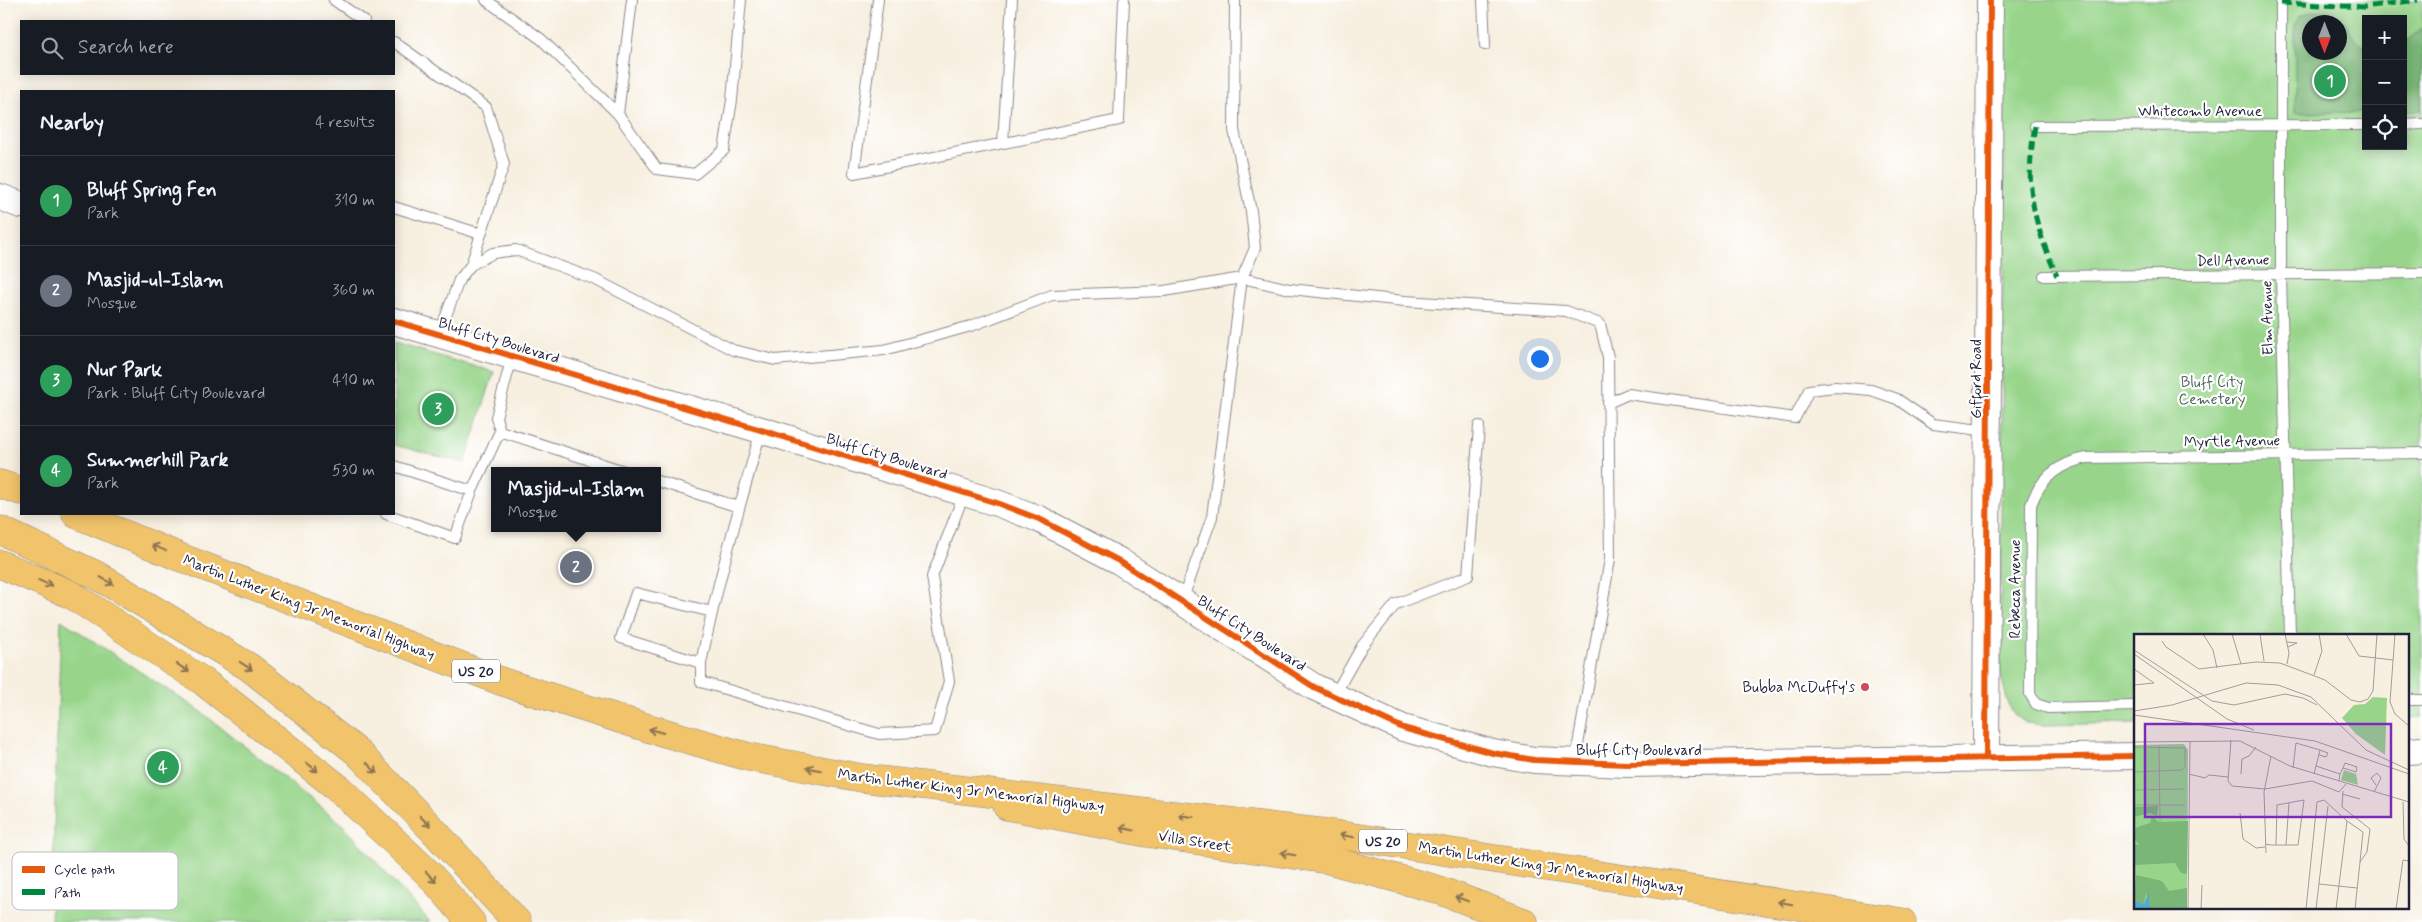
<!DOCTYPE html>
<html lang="en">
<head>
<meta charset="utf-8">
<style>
  body { margin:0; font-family:Mynerve,sans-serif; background:#20242c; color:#f1f3f6 }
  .controls { position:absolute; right:15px; top:15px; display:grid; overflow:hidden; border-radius:0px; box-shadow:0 2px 12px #0003 }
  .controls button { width:45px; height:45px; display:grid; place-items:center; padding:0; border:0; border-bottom:1px solid #363941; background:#171b24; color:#f1f3f6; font:25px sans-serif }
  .compass { position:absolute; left:2302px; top:15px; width:45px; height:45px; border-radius:50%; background:#171b24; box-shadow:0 2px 12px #0003; rotate:180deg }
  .you { position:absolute; left:1539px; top:358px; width:18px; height:18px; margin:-12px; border:4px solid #fff; border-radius:50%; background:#1a73e8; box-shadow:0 0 0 8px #1a73e833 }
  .badge { display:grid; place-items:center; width:32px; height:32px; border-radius:50%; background:#d1495b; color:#fff; font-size:16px; font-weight:700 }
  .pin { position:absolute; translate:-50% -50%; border:2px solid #fff; box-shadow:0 1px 5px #0006 }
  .popup { position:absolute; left:491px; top:467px; width:170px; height:65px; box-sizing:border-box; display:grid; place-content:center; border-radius:0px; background:#171b24; filter:drop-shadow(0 1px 4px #0005); font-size:16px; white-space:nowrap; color:#9ea1a6 }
  .popup b { font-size:19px; color:#f1f3f6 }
  .popup::after { content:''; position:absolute; left:50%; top:100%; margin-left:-10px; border:10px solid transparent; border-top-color:#171b24 }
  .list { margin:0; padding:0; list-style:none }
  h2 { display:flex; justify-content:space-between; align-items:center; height:65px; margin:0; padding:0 20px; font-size:21px }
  h2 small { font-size:16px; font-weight:400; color:#9ea1a6 }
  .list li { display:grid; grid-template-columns:32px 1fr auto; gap:15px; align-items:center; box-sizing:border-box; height:90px; padding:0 20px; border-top:1px solid #363941 }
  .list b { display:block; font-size:19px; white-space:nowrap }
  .list p { margin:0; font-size:16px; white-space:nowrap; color:#9ea1a6 }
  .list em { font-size:16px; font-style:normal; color:#9ea1a6 }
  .icon { flex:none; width:28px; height:28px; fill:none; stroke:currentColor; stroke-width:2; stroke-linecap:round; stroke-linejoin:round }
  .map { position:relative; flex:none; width:2422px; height:922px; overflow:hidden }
  .search { position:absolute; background:#171b24; box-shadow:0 2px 12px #0003; left:20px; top:20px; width:375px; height:55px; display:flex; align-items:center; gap:12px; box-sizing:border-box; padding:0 18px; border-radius:0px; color:#9ea1a6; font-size:19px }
  .panel { position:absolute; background:#171b24; box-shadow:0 2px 12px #0003; left:20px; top:90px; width:375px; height:425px; border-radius:0px }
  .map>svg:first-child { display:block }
  .green { fill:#98d58b; stroke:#5d7c63; fill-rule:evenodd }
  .forest { fill:#7ab677; stroke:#4e6c59; fill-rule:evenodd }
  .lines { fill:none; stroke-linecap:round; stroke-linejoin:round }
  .service-casing { stroke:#8c888d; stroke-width:12 }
  .tertiary-casing { stroke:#8c888d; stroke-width:28 }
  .primary-casing { stroke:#8c888d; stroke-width:29 }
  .motorway-casing { stroke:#8c888d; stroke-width:29 }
  .service { stroke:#fff; stroke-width:10 }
  .tertiary { stroke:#fff; stroke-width:26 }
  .primary { stroke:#f1c36a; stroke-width:28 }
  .motorway { stroke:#f1c36a; stroke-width:28 }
  .quiet { stroke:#00873e; stroke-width:5; stroke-dasharray:10 5; stroke-linecap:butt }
  .cycleway-casing { stroke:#fff; stroke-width:9 }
  .cycleway { stroke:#e8590c; stroke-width:6 }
  .oneway { stroke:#8a7252 }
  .poi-dot { fill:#d1495b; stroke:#fff; stroke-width:2 }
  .labels { text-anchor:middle; stroke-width:4.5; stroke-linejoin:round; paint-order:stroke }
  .shield { fill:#fff; stroke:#646476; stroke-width:1 }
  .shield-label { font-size:14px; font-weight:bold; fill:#22223b }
  .street-label { font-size:15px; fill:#22223b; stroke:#fff }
  .park-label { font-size:15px; fill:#4b6157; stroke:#fff }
  .poi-label { font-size:15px; fill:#22223b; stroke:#fff; text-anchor:end }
  .inset-road { fill:none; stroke:#a29d9d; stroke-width:1 }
  .view { fill:#7b2cbf; fill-opacity:0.15; stroke:#7b2cbf; stroke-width:2.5 }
  .inset-edge { fill:none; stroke:#22223b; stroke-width:2.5 }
  .key { fill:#fff; stroke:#bdbdc4; stroke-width:1 }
  .key-label { font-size:14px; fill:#22223b }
</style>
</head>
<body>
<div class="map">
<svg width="2422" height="922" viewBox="0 0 2422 922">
  <rect width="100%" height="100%" fill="#fff"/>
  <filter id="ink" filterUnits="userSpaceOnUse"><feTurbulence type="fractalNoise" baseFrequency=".02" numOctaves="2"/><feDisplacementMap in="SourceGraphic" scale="10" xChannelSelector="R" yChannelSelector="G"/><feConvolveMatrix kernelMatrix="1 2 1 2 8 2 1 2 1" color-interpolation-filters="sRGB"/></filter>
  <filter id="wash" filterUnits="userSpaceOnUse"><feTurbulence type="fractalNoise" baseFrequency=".0096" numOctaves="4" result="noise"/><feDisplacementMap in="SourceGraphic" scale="20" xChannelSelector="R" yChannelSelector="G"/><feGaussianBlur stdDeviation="1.12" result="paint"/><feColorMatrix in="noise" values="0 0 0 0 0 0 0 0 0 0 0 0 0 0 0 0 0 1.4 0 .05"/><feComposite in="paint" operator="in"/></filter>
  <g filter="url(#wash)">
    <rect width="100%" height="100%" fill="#f7efdf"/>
    <!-- green -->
    <path class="green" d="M2005 0H2422V717L2408 718V636H2136V723L2043 725 2026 723 2015 715 2008 704 2000 671ZM2366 19H2403V146H2366ZM2310 22H2340V52H2310Z
      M394 343 494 372 465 463 394 445Z
      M61 620 200 711 341 823 430 922H51Z"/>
    <!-- forest -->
    <path class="forest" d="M2313 11C2319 12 2327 11 2333 13 2349 18 2350 42 2366 46V112L2295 113V24L2299 16ZM2310 22H2340V52H2310Z
      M2422 28V110L2403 111V44Z"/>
  </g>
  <g filter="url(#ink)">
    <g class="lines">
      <defs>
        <path id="service" d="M334 0 364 21
          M486 0 541 39 618 114 657 169 695 174 724 150 732 100 741 0
          M878 0 854 173 1119 120 1124 0
          M1483 0 1485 45
          M2281 0V274L2290 636
          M394 42 486 107 504 164 471 265
          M618 114 632 0
          M2403 125 2422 124
          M2035 126 2366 125
          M1003 143 1012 0
          M394 207 481 234
          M2044 276 2422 273
          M439 335 459 280 471 265 493 253 516 250 594 279 733 350 775 360 884 350 971 326 1052 295 1164 291 1242 278 1290 289 1405 301 1566 311 1600 324 1608 357 1610 559 1575 762
          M512 357 496 417 500 431 624 471
          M1608 403 1628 394 1795 418 1809 390 1835 387 1871 390 1897 399 1933 424 1988 431
          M394 466 472 491 500 431
          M657 481 739 507
          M386 514 455 538 472 491
          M1182 601 1212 517 1242 278 1255 248 1251 211 1234 130 1235 0
          M712 612 636 593 621 638 701 663C717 584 739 508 761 431
          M701 663V682L879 734 935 731 949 681 932 577 964 494
          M1334 696 1362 646 1396 604 1468 576 1479 426
          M2408 700H2422
          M2136 706 2048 708 2036 704 2030 694 2031 505C2040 478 2059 463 2087 458L2422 453"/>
        <path id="tertiary" d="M0 197 21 205
          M394 321 761 430 997 503 1039 519 1119 561 1314 687 1403 728 1493 753 1534 760 1626 764 2136 756
          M2408 751 2422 750
          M1986 758 1990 0"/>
        <path id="primary" d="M1007 806 1147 833 1329 860 1436 889 1524 922"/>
        <path id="motorway" d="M0 484 21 491
          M76 514 182 558 503 682 648 728 749 757 862 778 1327 833 1902 922
          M0 530 96 575 249 667 356 751 434 831 517 922
          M0 564 72 595 204 682 337 787 429 874 471 922"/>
      </defs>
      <!-- service casing -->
      <use href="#service" class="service-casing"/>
      <!-- tertiary casing -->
      <use href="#tertiary" class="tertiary-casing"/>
      <!-- primary casing -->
      <use href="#primary" class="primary-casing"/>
      <!-- motorway casing -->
      <use href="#motorway" class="motorway-casing"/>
      <!-- service -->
      <use href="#service" class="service"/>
      <!-- tertiary -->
      <use href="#tertiary" class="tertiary"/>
      <!-- primary -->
      <use href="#primary" class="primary"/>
      <!-- motorway -->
      <use href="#motorway" class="motorway"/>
      <!-- quiet -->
      <path class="quiet" d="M2281 3 2364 7 2418 0
        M2035 126C2024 187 2033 221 2057 276"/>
      <defs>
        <path id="cycleway" d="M394 321 761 430 997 503 1039 519 1119 561 1314 687 1403 728 1493 753 1534 760 1626 764 2136 756
          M1986 758 1990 0"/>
      </defs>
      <!-- cycleway casing -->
      <use href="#cycleway" class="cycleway-casing"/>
      <!-- cycleway -->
      <use href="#cycleway" class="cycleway"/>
    </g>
    <!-- one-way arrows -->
    <defs><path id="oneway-shaft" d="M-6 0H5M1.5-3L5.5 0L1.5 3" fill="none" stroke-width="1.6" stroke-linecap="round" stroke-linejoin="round" transform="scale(1.25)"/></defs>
    <g class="oneway">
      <use href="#oneway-shaft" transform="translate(159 548) rotate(-158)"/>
      <use href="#oneway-shaft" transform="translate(107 581) rotate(31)"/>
      <use href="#oneway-shaft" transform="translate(45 583) rotate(24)"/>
      <use href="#oneway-shaft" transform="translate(246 666) rotate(33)"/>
      <use href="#oneway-shaft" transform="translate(183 668) rotate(33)"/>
      <use href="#oneway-shaft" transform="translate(656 731) rotate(-164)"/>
      <use href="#oneway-shaft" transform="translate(312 767) rotate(39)"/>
      <use href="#oneway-shaft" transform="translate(372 768) rotate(45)"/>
      <use href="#oneway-shaft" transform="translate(814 769) rotate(-169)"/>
      <use href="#oneway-shaft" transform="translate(1186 816) rotate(-173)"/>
      <use href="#oneway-shaft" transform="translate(425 821) rotate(45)"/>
      <use href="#oneway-shaft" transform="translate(1127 829) rotate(-169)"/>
      <use href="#oneway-shaft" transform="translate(1347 836) rotate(-171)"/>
      <use href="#oneway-shaft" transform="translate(1288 854) rotate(-171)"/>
      <use href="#oneway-shaft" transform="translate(431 877) rotate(47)"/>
      <use href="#oneway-shaft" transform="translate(1462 899) rotate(-161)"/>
      <use href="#oneway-shaft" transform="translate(1785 903) rotate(-171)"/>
    </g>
  </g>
  <!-- markers -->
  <circle class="poi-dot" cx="1865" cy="687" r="5"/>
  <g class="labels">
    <!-- shield labels -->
    <g class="shield">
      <rect x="452" y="659.5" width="48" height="23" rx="4"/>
      <rect x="1359" y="829.5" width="48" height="23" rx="4"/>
    </g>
    <g class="shield-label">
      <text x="476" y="676">US 20</text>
      <text x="1383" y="846">US 20</text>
    </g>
    <!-- street labels -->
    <g class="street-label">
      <text x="2200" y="116">Whitecomb Avenue</text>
      <text transform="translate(2233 260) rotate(-1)" y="5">Dell Avenue</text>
      <text transform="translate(2267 318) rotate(-91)" y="5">Elm Avenue</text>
      <text transform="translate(499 340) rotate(17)" y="5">Bluff City Boulevard</text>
      <text transform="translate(1976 379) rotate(-90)" y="5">Gifford Road</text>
      <text transform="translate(2232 441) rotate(-1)" y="5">Myrtle Avenue</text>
      <text transform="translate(887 456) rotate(17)" y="5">Bluff City Boulevard</text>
      <text transform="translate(2015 589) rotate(-90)" y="5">Rebecca Avenue</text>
      <text transform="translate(309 607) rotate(21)" y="5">Martin Luther King Jr Memorial Highway</text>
      <text transform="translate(1252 633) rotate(33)" y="5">Bluff City Boulevard</text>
      <text x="1639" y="755">Bluff City Boulevard</text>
      <text transform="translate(971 790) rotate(7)" y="5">Martin Luther King Jr Memorial Highway</text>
      <text transform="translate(1195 841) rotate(9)" y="5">Villa Street</text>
      <text transform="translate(1551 867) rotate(9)" y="5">Martin Luther King Jr Memorial Highway</text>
    </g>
    <!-- park labels -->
    <g class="park-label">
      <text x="2212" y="387">Bluff City<tspan x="2212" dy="17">Cemetery</tspan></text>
    </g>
    <!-- poi labels -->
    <g class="poi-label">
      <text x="1855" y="692">Bubba McDuffy's</text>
    </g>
  </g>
  <!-- overview -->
  <g transform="translate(2134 634)">
    <rect width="275" height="275" fill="#f7efdf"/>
    <path d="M239 63 253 64 251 121 222 100 208 84 220 71 231 70ZM50 110 54 116 53 275H0V111ZM210 136 222 140 224 151 207 146Z" fill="#98d58b"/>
    <path d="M24 172 23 182 16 179 0 183V173ZM18 183 25 188 54 187 53 240 47 239 41 229 0 231V210L6 211 0 205V197L3 193 16 189ZM2 241 28 247 35 257 53 254V275H20L15 271 12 259 10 270 0 268Z" fill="#7ab677"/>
    <path d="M15 258V271L20 275H0V267L10 270Z" fill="#52acd0"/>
    <path class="inset-road" d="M69 0 79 16 83 34M98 0 107 30M126 0 130 27M151 0 155 19 153 30M212 0 225 22 259 26M261 0 256 68 261 80 275 92M28 7 32 13 65 35 122 28 146 29 191 46 217 66 226 68 234 65 239 57 243 0M153 8 163 9 154 13M0 16 78 67 100 71 151 60 169 64 183 71M0 20 93 85 120 96M0 35 20 49 0 51M180 41 188 17 185 0M0 77 38 71 112 49 144 51 177 63 232 116 275 136M0 81 181 107 275 140M97 106 94 147 98 152 131 155 178 147 205 158 212 150M0 108 106 107 156 132 275 168M25 112 26 187M0 113 51 114V132L48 136 0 138M182 132 206 140 205 147M159 134 162 109 186 116M55 140 71 144 75 141 94 143M107 140 108 125 115 122 122 113M180 140 186 116 194 119 192 123 185 121M206 140 209 134 222 138 223 133 211 129 209 134M0 156 50 155M209 157 208 173 236 195 233 218 226 228 221 275M240 158 247 144 243 139 237 144 242 151M208 160 226 165M269 168 270 205 275 212M0 171H51M106 179 109 205 122 214 131 213M131 210 137 211H164L170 166 143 171 142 211M152 211 155 169M132 219 130 158 137 122M185 250 223 254M54 275 56 107M67 275 68 251M172 275 183 168 190 166 213 187M182 275 194 172M202 275 213 187 229 198 226 228M262 275 269 226 275 227"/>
    <path class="view" d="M11 90H257V183H11Z"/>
    <rect width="275" height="275" class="inset-edge"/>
  </g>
  <!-- legend -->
  <rect x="12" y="852" width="166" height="58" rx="8" class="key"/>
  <rect x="22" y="866" width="23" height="7" fill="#e8590c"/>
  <rect x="22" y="889" width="23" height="6" fill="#00873e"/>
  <g class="key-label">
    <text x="54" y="874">Cycle path</text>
    <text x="54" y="897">Path</text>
  </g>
</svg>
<div class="controls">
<button>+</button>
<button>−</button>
<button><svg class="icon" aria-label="locate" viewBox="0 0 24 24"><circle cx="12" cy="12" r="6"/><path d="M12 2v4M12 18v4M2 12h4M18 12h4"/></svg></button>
</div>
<svg class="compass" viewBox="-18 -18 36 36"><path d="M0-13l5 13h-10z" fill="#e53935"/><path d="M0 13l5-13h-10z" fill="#9ea1a6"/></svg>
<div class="you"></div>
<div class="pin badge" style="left:2330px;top:81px;background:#2e9e5b">1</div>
<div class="pin badge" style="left:576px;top:567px;background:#6b7280">2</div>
<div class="popup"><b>Masjid-ul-Islam</b>Mosque</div>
<div class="pin badge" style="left:438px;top:409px;background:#2e9e5b">3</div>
<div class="pin badge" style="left:163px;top:767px;background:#2e9e5b">4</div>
<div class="search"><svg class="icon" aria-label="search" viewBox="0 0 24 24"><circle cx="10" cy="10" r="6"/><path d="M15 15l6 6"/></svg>Search here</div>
<section class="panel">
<h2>Nearby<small>4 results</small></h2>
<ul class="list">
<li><span class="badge" style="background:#2e9e5b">1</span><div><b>Bluff Spring Fen</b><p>Park</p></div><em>310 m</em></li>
<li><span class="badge" style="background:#6b7280">2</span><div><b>Masjid-ul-Islam</b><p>Mosque</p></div><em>360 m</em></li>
<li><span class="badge" style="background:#2e9e5b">3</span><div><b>Nur Park</b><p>Park · Bluff City Boulevard</p></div><em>410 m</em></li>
<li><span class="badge" style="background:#2e9e5b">4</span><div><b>Summerhill Park</b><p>Park</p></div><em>530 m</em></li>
</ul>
</section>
</div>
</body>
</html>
